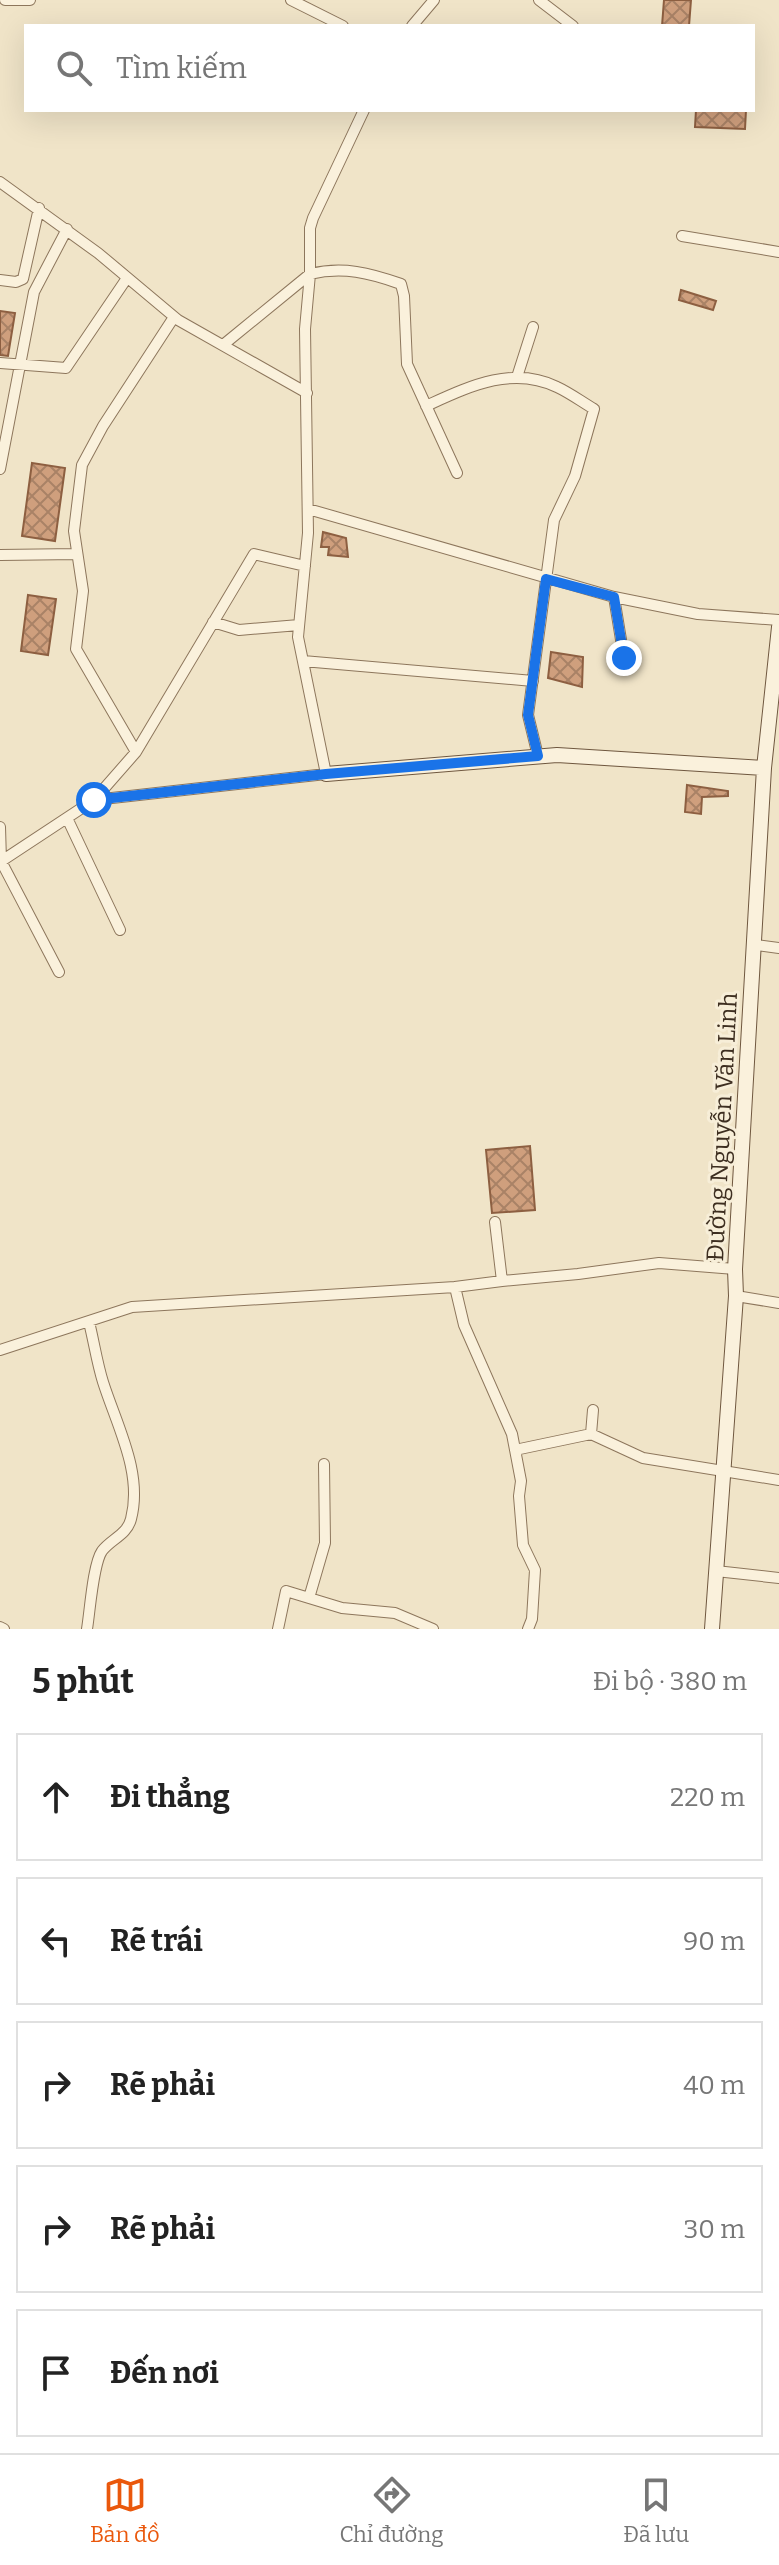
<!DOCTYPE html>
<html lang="vi">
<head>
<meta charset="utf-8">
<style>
  body { margin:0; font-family:Bitter,serif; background:#f6f6f6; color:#222 }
  .stop { position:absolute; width:24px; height:24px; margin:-18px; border:6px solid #1a73e8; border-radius:50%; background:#fff }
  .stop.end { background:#1a73e8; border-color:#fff; box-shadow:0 2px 8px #0008 }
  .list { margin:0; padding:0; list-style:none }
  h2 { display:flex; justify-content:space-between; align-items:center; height:104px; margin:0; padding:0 32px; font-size:34px }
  h2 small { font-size:26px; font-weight:400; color:#767676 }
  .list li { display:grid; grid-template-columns:52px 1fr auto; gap:24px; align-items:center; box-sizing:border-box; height:128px; margin:0 16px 16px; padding:0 16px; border:2px solid #e0e0e0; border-radius:0px }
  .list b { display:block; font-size:30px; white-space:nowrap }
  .list em { font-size:26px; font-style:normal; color:#767676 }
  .icon { flex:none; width:44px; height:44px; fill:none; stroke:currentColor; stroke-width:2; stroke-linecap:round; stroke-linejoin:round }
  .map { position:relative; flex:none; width:779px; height:1629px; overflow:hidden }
  .search { position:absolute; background:#fff; box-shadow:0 8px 32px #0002; left:24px; right:24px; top:24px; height:88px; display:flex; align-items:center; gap:20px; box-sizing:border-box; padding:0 28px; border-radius:0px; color:#767676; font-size:30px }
  .sheet { height:824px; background:#fff }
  nav { display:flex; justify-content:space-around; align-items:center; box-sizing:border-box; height:112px; border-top:2px solid #e0e0e0; background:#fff; font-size:22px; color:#767676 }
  nav a { display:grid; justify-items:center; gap:4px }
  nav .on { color:#ea580c }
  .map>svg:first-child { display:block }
  .building { fill:url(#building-cross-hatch); stroke:#8d5f41; stroke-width:2 }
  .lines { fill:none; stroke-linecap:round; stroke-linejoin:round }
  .street-casing { stroke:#8d765c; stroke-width:12 }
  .secondary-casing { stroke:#6f573f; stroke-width:16 }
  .street { stroke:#faf1dc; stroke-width:10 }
  .secondary { stroke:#faf1dc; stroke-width:14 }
  .route { stroke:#1a73e8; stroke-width:10 }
  .labels { text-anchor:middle; stroke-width:6; stroke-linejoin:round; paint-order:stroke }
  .street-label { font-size:24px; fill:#3d2e20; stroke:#f7eed8 }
</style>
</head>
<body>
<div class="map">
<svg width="779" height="1629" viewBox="0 0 779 1629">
  <defs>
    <pattern id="building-cross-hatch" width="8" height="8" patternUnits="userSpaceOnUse" patternTransform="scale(2)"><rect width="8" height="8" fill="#cf9f7d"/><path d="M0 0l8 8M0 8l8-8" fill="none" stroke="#a98266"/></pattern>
  </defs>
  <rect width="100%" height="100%" fill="#f0e4c8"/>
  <!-- building -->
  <path class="building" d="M664 0H691L689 26H662Z
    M696 110H746L745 129 695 127Z
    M681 290 716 301 713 310 679 300Z
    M0 311 15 313 8 356 0 355Z
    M32 463 65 468 55 541 22 536Z
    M323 532 346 538 348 557 328 555 329 547H321Z
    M28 595 56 599 48 655 21 651Z
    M551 652 583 657 582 687 548 678Z
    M687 785 728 791V796L702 797 701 814 685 812Z
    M530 1146 535 1210 492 1213 486 1150Z"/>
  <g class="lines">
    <defs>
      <path id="street" d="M5 0H30
        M291 0 343 26
        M539 0 573 26
        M412 26 434 0
        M364 110 313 218 310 228V274C343 266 370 273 401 284L404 296 407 364 457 473
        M0 182 98 253 178 320 307 393
        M682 236 779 252
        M0 280 16 282 23 279 39 208
        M0 363 66 368 127 278
        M517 377 533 327
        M426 406C468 387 512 365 557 387 570 393 582 402 594 409L575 476 554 520 528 715 538 756
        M0 469 34 292 67 229
        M308 509 614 597 698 614 779 620
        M0 555 77 554
        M614 597 624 658
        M213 622 239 630 299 625
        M303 661 533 681
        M136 752 76 649 83 591 74 531 82 465 103 426 174 317
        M94 800 136 752 254 554 305 566
        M67 818 120 930
        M0 827 1 861 59 972
        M0 862 94 800 326 774 298 637 308 533 305 329 310 274 223 345
        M756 945 779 948
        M502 1281 578 1274 659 1263 735 1269
        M455 1287 502 1281 495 1222
        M736 1296 779 1303
        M0 1350 132 1307 455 1287 464 1325 512 1434 521 1481 519 1496 523 1545 535 1570 532 1619 528 1629
        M591 1434 643 1458 779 1480
        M515 1450 591 1434 593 1410
        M716 1571 779 1578
        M309 1598 325 1543 324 1464
        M0 1627 4 1629
        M87 1629C90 1611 93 1564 102 1551 111 1539 127 1535 131 1519 143 1473 117 1426 103 1382 97 1363 94 1342 89 1322
        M278 1629 286 1591 342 1608 395 1613 433 1629"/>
      <path id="secondary" d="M326 774 557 755 764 768
        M712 1629 736 1296 735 1269 764 768 779 627"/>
    </defs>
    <!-- street casing -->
    <use href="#street" class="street-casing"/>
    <!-- secondary casing -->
    <use href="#secondary" class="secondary-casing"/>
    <!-- street -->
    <use href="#street" class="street"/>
    <!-- secondary -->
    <use href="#secondary" class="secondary"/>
  </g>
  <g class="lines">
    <!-- route -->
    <path class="route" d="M94 800 326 774 538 756 528 715 546 579 614 597 624 658"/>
  </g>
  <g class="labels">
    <!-- street labels -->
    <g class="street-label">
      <text transform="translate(722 1127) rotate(-87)" y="8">Đường Nguyễn Văn Linh</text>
    </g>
  </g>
</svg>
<div class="stop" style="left:94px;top:800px"></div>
<div class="stop end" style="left:624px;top:658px"></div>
<div class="search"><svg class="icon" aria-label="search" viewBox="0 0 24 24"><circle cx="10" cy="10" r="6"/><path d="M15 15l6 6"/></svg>Tìm kiếm</div>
</div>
<section class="sheet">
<h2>5 phút<small>Đi bộ · 380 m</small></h2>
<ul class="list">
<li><svg class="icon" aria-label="ahead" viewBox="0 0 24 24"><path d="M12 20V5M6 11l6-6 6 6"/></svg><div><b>Đi thẳng</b></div><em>220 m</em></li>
<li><svg class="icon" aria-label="left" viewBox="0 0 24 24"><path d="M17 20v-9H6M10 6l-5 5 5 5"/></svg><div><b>Rẽ trái</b></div><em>90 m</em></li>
<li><svg class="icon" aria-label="right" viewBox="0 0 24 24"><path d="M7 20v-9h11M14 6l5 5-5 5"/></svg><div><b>Rẽ phải</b></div><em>40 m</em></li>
<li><svg class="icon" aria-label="right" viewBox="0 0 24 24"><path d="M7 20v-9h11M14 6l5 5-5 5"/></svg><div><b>Rẽ phải</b></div><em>30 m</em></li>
<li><svg class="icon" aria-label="arrive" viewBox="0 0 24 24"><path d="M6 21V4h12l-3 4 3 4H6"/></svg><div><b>Đến nơi</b></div></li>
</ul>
</section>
<nav>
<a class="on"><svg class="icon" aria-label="map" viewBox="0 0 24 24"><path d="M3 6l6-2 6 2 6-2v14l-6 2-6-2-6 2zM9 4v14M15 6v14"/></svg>Bản đồ</a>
<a><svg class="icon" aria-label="directions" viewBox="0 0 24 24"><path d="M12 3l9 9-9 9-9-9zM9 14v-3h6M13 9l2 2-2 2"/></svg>Chỉ đường</a>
<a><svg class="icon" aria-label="saved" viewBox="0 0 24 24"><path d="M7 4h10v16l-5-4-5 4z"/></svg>Đã lưu</a>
</nav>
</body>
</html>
